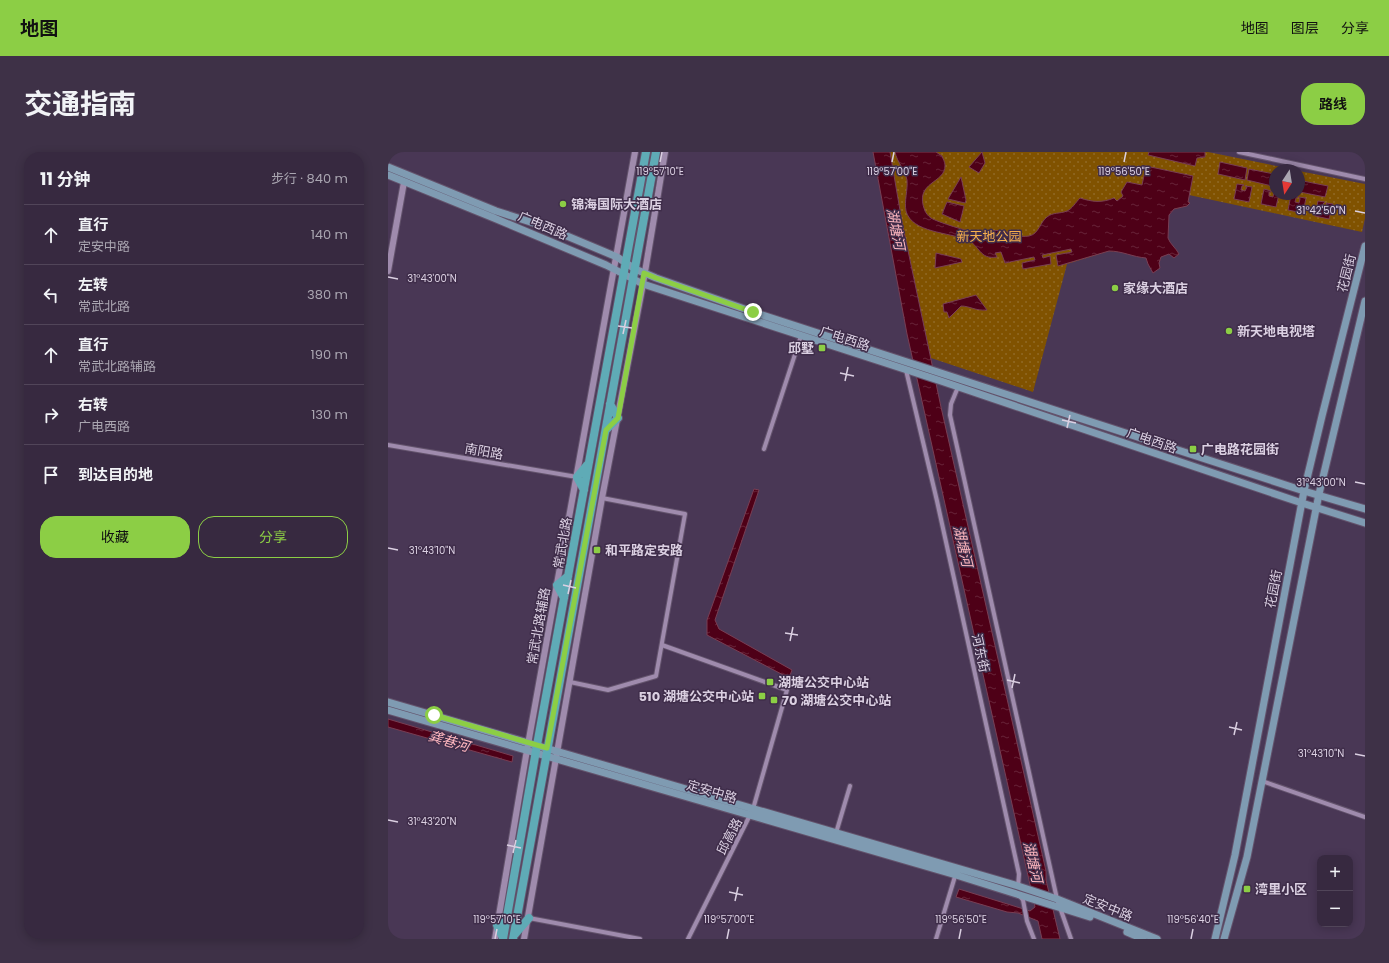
<!DOCTYPE html>
<html lang="zh">
<head>
<meta charset="utf-8">
<style>
  body { margin:0; font-family:Poppins,"Noto Sans SC",sans-serif; background:#3e3147; color:#f1f3f6 }
  .controls { position:absolute; right:12px; bottom:12px; display:grid; overflow:hidden; border-radius:8px; box-shadow:0 2px 10px #0003 }
  .controls button { width:36px; height:36px; display:grid; place-items:center; padding:0; border:0; border-bottom:1px solid #514559; background:#372940; color:#f1f3f6; font:20px sans-serif }
  .compass { position:absolute; left:881px; top:12px; width:36px; height:36px; border-radius:50%; background:#372940; box-shadow:0 2px 10px #0003; rotate:192deg }
  .stop { position:absolute; width:12px; height:12px; margin:-9px; border:3px solid #8cce45; border-radius:50%; background:#fff }
  .stop.end { background:#8cce45; border-color:#fff; box-shadow:0 1px 4px #0008 }
  .list { margin:0; padding:0; list-style:none }
  h2 { display:flex; justify-content:space-between; align-items:center; height:52px; margin:0; padding:0 16px; font-size:17px }
  h2 small { font-size:13px; font-weight:400; color:#aaa6b1 }
  .list li { display:grid; grid-template-columns:26px 1fr auto; gap:12px; align-items:center; box-sizing:border-box; height:60px; padding:0 16px; border-top:1px solid #514559 }
  .list b { display:block; font-size:15px; white-space:nowrap }
  .list p { margin:0; font-size:13px; white-space:nowrap; color:#aaa6b1 }
  .list em { font-size:13px; font-style:normal; color:#aaa6b1 }
  .actions { display:flex; gap:8px; padding:12px 16px }
  .actions a { flex:1; padding:9px 0; border:1px solid #8cce45; border-radius:16px; text-align:center; font-size:14px; color:#8cce45 }
  .actions .main { background:#8cce45; color:#111 }
  .icon { flex:none; width:22px; height:22px; fill:none; stroke:currentColor; stroke-width:2; stroke-linecap:round; stroke-linejoin:round }
  .map { position:relative; flex:none; width:977px; height:787px; overflow:hidden; border-radius:16px }
  header { display:flex; align-items:center; gap:24px; box-sizing:border-box; height:56px; padding:0 20px; background:#8cce45; color:#111 }
  header strong { font-size:19px }
  nav { display:flex; gap:22px; margin-inline-start:auto; font-size:14px }
  .intro { display:flex; align-items:center; justify-content:space-between; box-sizing:border-box; height:96px; padding:0 24px }
  h1 { margin:0; font-size:28px }
  .button { padding:10px 18px; border-radius:16px; background:#8cce45; color:#111; font-size:14px; font-weight:700 }
  main { display:flex; gap:24px; padding:0 24px }
  aside { flex:1; background:#372940; border-radius:16px; box-shadow:0 2px 10px #0003 }
  .map>svg:first-child { display:block }
  .park { fill:url(#park-dots) }
  .water { fill:url(#water-ripples); stroke:#783e54 }
  .lines { fill:none; stroke-linecap:round; stroke-linejoin:round }
  .minor-casing { stroke:#63536c; stroke-width:6 }
  .tertiary-casing { stroke:#63536c; stroke-width:8 }
  .secondary-casing { stroke:#63536c; stroke-width:9 }
  .primary-casing { stroke:#63536c; stroke-width:10 }
  .minor { stroke:#9f8bad; stroke-width:4 }
  .tertiary { stroke:#9f8bad; stroke-width:6 }
  .secondary { stroke:#7f9bb2; stroke-width:7 }
  .primary { stroke:#5fabb6; stroke-width:8 }
  .route { stroke:#8cce45; stroke-width:5 }
  .ticks { fill:none; stroke:#dbd0e2; stroke-width:1.5 }
  .poi-dot { fill:#8cce45; stroke:#3f2d4a; stroke-width:1.5 }
  .labels { text-anchor:middle; stroke-width:3; stroke-linejoin:round; paint-order:stroke }
  .poi-label { font-size:13px; font-weight:bold; fill:#dbd0e2; stroke:#3f2d4a; text-anchor:start }
  .street-label { font-size:13px; fill:#dbd0e2; stroke:#3f2d4a }
  .park-label { font-size:13px; fill:#f7af4c; stroke:#3f2d4a }
  .water-label { font-size:14px; font-style:italic; fill:#ffb7bf; stroke:#3f2d4a }
  .ticks-label { font-size:10px; text-anchor:middle; fill:#dbd0e2; stroke:#3f2d4a; stroke-width:3; stroke-linejoin:round; paint-order:stroke }
</style>
</head>
<body>
<header>
<strong>地图</strong>
<nav><a>地图</a><a>图层</a><a>分享</a></nav>
</header>
<div class="intro"><h1>交通指南</h1><a class="button">路线</a></div>
<main>
<aside>
<h2>11 分钟<small>步行 · 840 m</small></h2>
<ul class="list">
<li><svg class="icon" aria-label="ahead" viewBox="0 0 24 24"><path d="M12 20V5M6 11l6-6 6 6"/></svg><div><b>直行</b><p>定安中路</p></div><em>140 m</em></li>
<li><svg class="icon" aria-label="left" viewBox="0 0 24 24"><path d="M17 20v-9H6M10 6l-5 5 5 5"/></svg><div><b>左转</b><p>常武北路</p></div><em>380 m</em></li>
<li><svg class="icon" aria-label="ahead" viewBox="0 0 24 24"><path d="M12 20V5M6 11l6-6 6 6"/></svg><div><b>直行</b><p>常武北路辅路</p></div><em>190 m</em></li>
<li><svg class="icon" aria-label="right" viewBox="0 0 24 24"><path d="M7 20v-9h11M14 6l5 5-5 5"/></svg><div><b>右转</b><p>广电西路</p></div><em>130 m</em></li>
<li><svg class="icon" aria-label="arrive" viewBox="0 0 24 24"><path d="M6 21V4h12l-3 4 3 4H6"/></svg><div><b>到达目的地</b></div></li>
</ul>
<div class="actions"><a class="main">收藏</a><a>分享</a></div>
</aside>
<div class="map">
<svg width="977" height="787" viewBox="0 0 977 787">
  <defs>
    <pattern id="park-dots" width="8" height="8" patternUnits="userSpaceOnUse"><rect width="8" height="8" fill="#805200"/><path d="M2 2h.1M6 6h.1" fill="none" stroke="#916a25" stroke-width="1.8" stroke-linecap="round"/></pattern>
    <pattern id="water-ripples" width="26" height="14" patternUnits="userSpaceOnUse"><rect width="26" height="14" fill="#4e0017"/><path d="M2 4q2-2 4 0t4 0M15 11q2-2 4 0t4 0" fill="none" stroke="#672438"/></pattern>
  </defs>
  <rect width="100%" height="100%" fill="#493755"/>
  <!-- park -->
  <path class="park" d="M502 0H820L908 18H887V42H911V19L977 32V66L974 80 801 43 800 50 802 51 799 54 786 57 733 100 721 99 679 112 645 240 543 206 514 70Z"/>
  <!-- water -->
  <path class="water" d="M485 0H502L514 70 553 255 658 719V728L672 787H654L650 769 630 761 619 760 568 745 571 737 642 759 647 755 519 182Z
    M507 0H548L554 4C555 7 557 10 557 13 558 32 525 29 537 59 538 61 540 64 543 66 549 70 582 80 589 81 597 81 606 77 614 79 623 80 631 86 641 84 651 82 652 70 659 65 665 60 672 62 679 59 684 57 688 50 692 46 704 50 714 51 726 46L729 49 735 44 733 40 739 30 754 33 758 14 805 24 800 50 802 51 799 54 786 57 781 63 780 86C782 92 788 96 791 102L786 106 781 102 773 105 771 111 772 116 765 121 760 112 758 106C745 105 734 99 721 99L670 114 668 103 684 100 683 97 654 103 655 106 662 104 663 112 635 117 634 111 647 108 646 105 617 111 613 100 607 101 609 105C591 108 592 93 579 88 561 80 524 81 518 59 516 49 520 38 519 28 517 18 509 10 507 0Z
    M594 0 597 11 591 21 581 15Z
    M761 0H817V5L809 6 807 14 760 3Z
    M832 10 859 16 857 28 830 22Z
    M861 17 886 22 884 34 859 28Z
    M573 25 578 48 577 51 560 47Z
    M915 29 940 34 937 45 912 40Z
    M849 32 856 33 854 34 853 38 857 39 859 35 857 34 864 35 861 50 846 47Z
    M876 37 883 39V40H881V44L885 45 886 41 884 39 887 40V42H891L888 55 873 52Z
    M903 43 910 45 908 46 907 50 911 51 912 47 911 45 918 46 915 61 900 58Z
    M930 49 937 50 935 52 934 56H938L939 52 938 51 945 52 941 67 927 64Z
    M559 50 576 54 572 70 554 62Z
    M548 101 573 107 574 110 547 116Z
    M588 143 599 158C587 159 582 154 573 154L561 166 559 160H556L555 152Z
    M366 337 371 338 327 468 331 477 404 518 401 526 319 483V468Z
    M0 567 125 604 124 610 0 575Z"/>
  <g class="lines">
    <defs>
      <path id="minor" d="M851 0 977 27
        M518 218 549 349 631 722 630 735
        M570 235 563 252 562 263 669 747 683 787
        M0 293 189 325
        M376 297 413 184
        M274 493 399 538 365 657 300 787
        M182 530 220 538 268 524 297 362 214 346
        M874 629 977 665
        M448 681 462 634
        M631 743 635 748 639 769 646 787
        M141 766 252 787
        M548 787 568 721"/>
      <path id="tertiary" d="M0 119 16 30
        M107 787 139 598 247 0
        M136 787 214 346 255 132 277 0"/>
      <path id="secondary" d="M0 15 108 59 155 74 229 105 247 117 268 126 368 161 916 339 977 357
        M0 23 106 66 218 113 255 132 550 228 914 351 977 371
        M0 550 630 734 669 747 769 787
        M0 558 568 723 702 765
        M739 780 755 787
        M827 787 847 703 916 339 934 264 977 94
        M836 787 859 705 931 342 977 149"/>
      <path id="primary" d="M218 278 230 266 222 252
        M196 338 189 325 199 313
        M176 446 169 433 180 424
        M127 782 141 766
        M115 786 109 773 118 766
        M115 787 149 593 258 0
        M125 787 268 0"/>
    </defs>
    <!-- minor casing -->
    <use href="#minor" class="minor-casing"/>
    <!-- tertiary casing -->
    <use href="#tertiary" class="tertiary-casing"/>
    <!-- secondary casing -->
    <use href="#secondary" class="secondary-casing"/>
    <!-- primary casing -->
    <use href="#primary" class="primary-casing"/>
    <!-- minor -->
    <use href="#minor" class="minor"/>
    <!-- tertiary -->
    <use href="#tertiary" class="tertiary"/>
    <!-- secondary -->
    <use href="#secondary" class="secondary"/>
    <!-- primary -->
    <use href="#primary" class="primary"/>
  </g>
  <g class="lines">
    <!-- route -->
    <path class="route" d="M46 563 159 596 218 278 230 266 256 121 268 126 365 160"/>
  </g>
  <!-- ticks -->
  <path class="ticks" d="M272 10 274 0M504 10 506 0M736 10 738 0M967 59 977 61M0 125 10 127M230 174 244 176M235 182 238 168M452 221 466 224M457 229 460 215M674 268 688 271M679 276 682 263M967 330 977 332M0 396 10 398M175 433 188 436M180 442 183 428M397 481 410 483M402 489 405 475M619 528 632 531M624 536 627 522M841 575 854 578M846 583 849 570M967 602 977 604M0 668 10 670M119 693 133 696M125 701 128 688M341 740 355 743M347 749 350 735M107 787 109 777M339 787 341 777M571 787 573 777M803 787 805 777"/>
  <!-- markers -->
  <g class="poi-dot">
    <circle cx="175" cy="52" r="4"/>
    <circle cx="727" cy="136" r="4"/>
    <circle cx="841" cy="179" r="4"/>
    <rect x="430" y="192" width="8" height="8" rx="2"/>
    <rect x="801" y="293" width="8" height="8" rx="2"/>
    <rect x="205" y="394" width="8" height="8" rx="2"/>
    <rect x="378" y="526" width="8" height="8" rx="2"/>
    <rect x="370" y="540" width="8" height="8" rx="2"/>
    <rect x="382" y="544" width="8" height="8" rx="2"/>
    <rect x="855" y="733" width="8" height="8" rx="2"/>
  </g>
  <g class="labels">
    <!-- poi labels -->
    <g class="poi-label">
      <text x="183" y="57">锦海国际大酒店</text>
      <text x="735" y="141">家缘大酒店</text>
      <text x="849" y="184">新天地电视塔</text>
      <text x="426" y="201" text-anchor="end">邱墅</text>
      <text x="813" y="302">广电路花园街</text>
      <text x="217" y="403">和平路定安路</text>
      <text x="390" y="535">湖塘公交中心站</text>
      <text x="366" y="549" text-anchor="end">510 湖塘公交中心站</text>
      <text x="394" y="553">70 湖塘公交中心站</text>
      <text x="867" y="742">湾里小区</text>
    </g>
    <!-- street labels -->
    <g class="street-label">
      <text transform="translate(155 73) rotate(23)" y="5">广电西路</text>
      <text transform="translate(958 121) rotate(-76)" y="5">花园街</text>
      <text transform="translate(457 186) rotate(18)" y="5">广电西路</text>
      <text transform="translate(764 288) rotate(19)" y="5">广电西路</text>
      <text transform="translate(96 299) rotate(10)" y="5">南阳路</text>
      <text transform="translate(174 391) rotate(-80)" y="5">常武北路</text>
      <text transform="translate(885 437) rotate(-79)" y="5">花园街</text>
      <text transform="translate(150 474) rotate(-80)" y="5">常武北路辅路</text>
      <text transform="translate(593 501) rotate(78)" y="5">河东街</text>
      <text transform="translate(324 639) rotate(16)" y="5">定安中路</text>
      <text transform="translate(341 684) rotate(-63)" y="5">邱高路</text>
      <text transform="translate(720 755) rotate(22)" y="5">定安中路</text>
    </g>
    <!-- park labels -->
    <g class="park-label">
      <text x="601" y="89">新天地公园</text>
    </g>
    <!-- water labels -->
    <g class="water-label">
      <text transform="translate(508 77) rotate(79)" y="5">湖塘河</text>
      <text transform="translate(575 394) rotate(77)" y="5">湖塘河</text>
      <text transform="translate(61 589) rotate(16)" y="5">龚巷河</text>
      <text transform="translate(645 710) rotate(77)" y="5">湖塘河</text>
    </g>
  </g>
  <g class="ticks-label">
    <text x="272" y="23">119°57'10"E</text>
    <text x="504" y="23">119°57'00"E</text>
    <text x="736" y="23">119°56'50"E</text>
    <text x="933" y="62">31°42'50"N</text>
    <text x="44" y="130">31°43'00"N</text>
    <text x="933" y="334">31°43'00"N</text>
    <text x="44" y="402">31°43'10"N</text>
    <text x="933" y="605">31°43'10"N</text>
    <text x="44" y="673">31°43'20"N</text>
    <text x="109" y="771">119°57'10"E</text>
    <text x="341" y="771">119°57'00"E</text>
    <text x="573" y="771">119°56'50"E</text>
    <text x="805" y="771">119°56'40"E</text>
  </g>
</svg>
<div class="controls">
<button>+</button>
<button>−</button>
</div>
<svg class="compass" viewBox="-18 -18 36 36"><path d="M0-13l5 13h-10z" fill="#e53935"/><path d="M0 13l5-13h-10z" fill="#aaa6b1"/></svg>
<div class="stop" style="left:46px;top:563px"></div>
<div class="stop end" style="left:365px;top:160px"></div>
</div>
</main>
</body>
</html>
